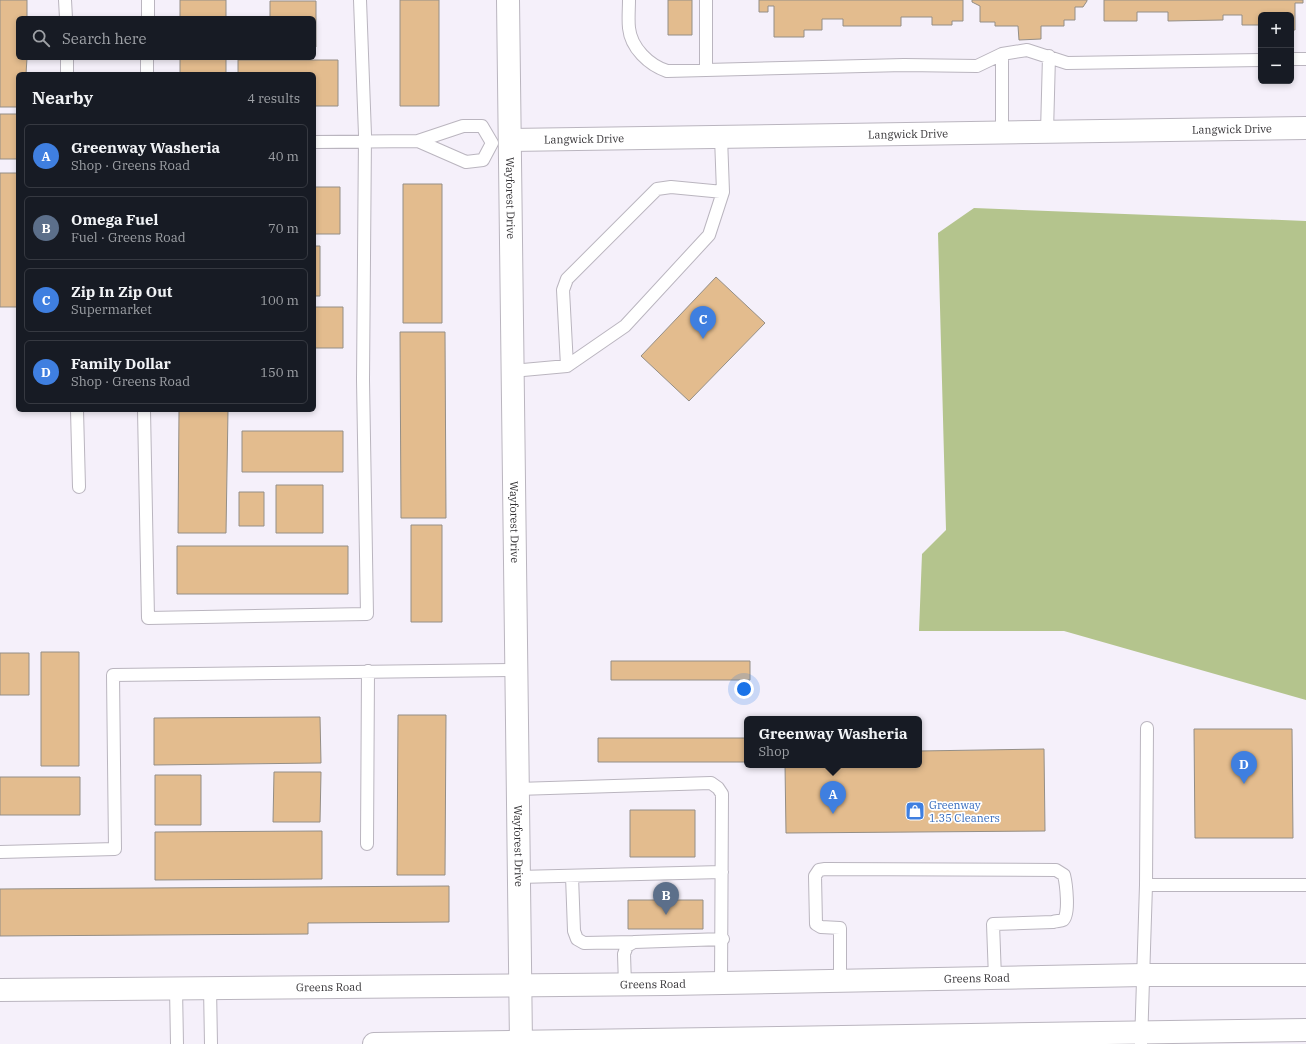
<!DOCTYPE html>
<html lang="en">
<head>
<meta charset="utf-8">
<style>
  body { margin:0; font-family:"IBM Plex Serif",serif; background:#20242c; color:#f1f3f6 }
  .controls { position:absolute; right:12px; top:12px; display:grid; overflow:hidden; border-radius:6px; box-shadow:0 2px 6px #0003 }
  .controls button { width:36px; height:36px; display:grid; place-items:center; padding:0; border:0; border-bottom:1px solid #363941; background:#171b24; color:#f1f3f6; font:20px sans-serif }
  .you { position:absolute; left:744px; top:689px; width:14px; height:14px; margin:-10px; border:3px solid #fff; border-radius:50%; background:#1a73e8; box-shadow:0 0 0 6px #1a73e833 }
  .badge { display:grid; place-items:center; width:26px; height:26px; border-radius:50%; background:#b2b488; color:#fff; font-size:13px; font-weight:700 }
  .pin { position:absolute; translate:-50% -33px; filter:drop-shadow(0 1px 2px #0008) }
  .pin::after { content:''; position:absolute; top:21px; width:14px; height:12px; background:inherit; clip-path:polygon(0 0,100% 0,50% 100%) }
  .popup { position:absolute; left:744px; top:716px; width:178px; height:52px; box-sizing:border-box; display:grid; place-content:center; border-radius:6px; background:#171b24; filter:drop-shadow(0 1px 3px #0005); font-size:13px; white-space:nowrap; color:#9ea1a6 }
  .popup b { font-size:15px; color:#f1f3f6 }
  .popup::after { content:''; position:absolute; left:50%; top:100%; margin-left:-8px; border:8px solid transparent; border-top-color:#171b24 }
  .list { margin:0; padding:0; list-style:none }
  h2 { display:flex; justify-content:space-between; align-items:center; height:52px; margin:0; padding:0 16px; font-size:17px }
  h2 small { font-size:13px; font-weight:400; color:#9ea1a6 }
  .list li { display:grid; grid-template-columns:26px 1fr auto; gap:12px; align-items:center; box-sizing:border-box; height:64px; margin:0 8px 8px; padding:0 8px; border:1px solid #363941; border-radius:6px }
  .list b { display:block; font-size:15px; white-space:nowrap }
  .list p { margin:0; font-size:13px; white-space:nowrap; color:#9ea1a6 }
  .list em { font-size:13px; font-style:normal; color:#9ea1a6 }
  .icon { flex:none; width:22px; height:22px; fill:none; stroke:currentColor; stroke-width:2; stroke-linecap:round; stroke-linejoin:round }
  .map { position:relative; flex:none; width:1306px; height:1044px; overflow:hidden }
  .search { position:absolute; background:#171b24; box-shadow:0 2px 6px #0003; left:16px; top:16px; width:300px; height:44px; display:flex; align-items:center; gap:10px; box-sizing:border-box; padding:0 14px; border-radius:6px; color:#9ea1a6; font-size:15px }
  .panel { position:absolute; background:#171b24; box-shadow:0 2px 6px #0003; left:16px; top:72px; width:300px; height:340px; border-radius:6px }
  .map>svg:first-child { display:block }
  .forest { fill:#b4c48d }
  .building { fill:#e3bc8e; stroke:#948e86 }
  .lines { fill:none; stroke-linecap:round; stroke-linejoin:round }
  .lane-casing { stroke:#bab5bf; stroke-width:14 }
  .secondary-casing { stroke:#bab5bf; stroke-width:24 }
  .lane { stroke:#fff; stroke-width:12 }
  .secondary { stroke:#fff; stroke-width:22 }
  .labels { text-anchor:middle; stroke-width:3.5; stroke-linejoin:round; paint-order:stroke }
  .street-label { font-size:11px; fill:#323033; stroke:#fff }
  .shop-label { font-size:11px; fill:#366cbe; stroke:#fff; text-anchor:start }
</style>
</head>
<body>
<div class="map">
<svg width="1306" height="1044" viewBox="0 0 1306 1044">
  <rect width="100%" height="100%" fill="#f5f0fa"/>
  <!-- forest -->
  <path class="forest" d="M974 208 1306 221V700L1064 631H919L922 554 946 530 938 233Z"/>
  <!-- building -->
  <path class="building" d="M0 0H27V18H18V58H27L26 74H18V107H0Z
    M180 0H226V18H180Z
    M400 0H439V106H400Z
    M668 0H692V35H668Z
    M759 0H963V21H952V25H932V17H901V26H843V19H822V30H804V37H774V6H768V12H759Z
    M972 0H1087V1L1083 7H1075V20H1064V26H1041V39L1019 40 1018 26H995V22H980V6L972 2Z
    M1104 0H1303V3H1295V30H1291V15H1261V25H1242V15H1223V20L1168 21V12H1137V21H1104Z
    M270 1H316V47H314V18H270Z
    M180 58H226V74H180Z
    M238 60H338V106H314V74H238Z
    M0 114H18V159H0Z
    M0 173H18V307H0Z
    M403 184H442V323H403Z
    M314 187H340V234H314Z
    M314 246H320V296H314Z
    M716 277 765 323 689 401 641 356Z
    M314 307H343V348H314Z
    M400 332H445L446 518H401Z
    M179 410H228L226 533H178Z
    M242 431H343V472H242Z
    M276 485H323V533H276Z
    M239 492H264V526H239Z
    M411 525H442V622H411Z
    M177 546H348V594H177Z
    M41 652H79V766H41Z
    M0 653H29V695H0Z
    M611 661H750V680H611Z
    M398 715H446L445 875H397Z
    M320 717 321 763 154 765V718Z
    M1194 729H1292L1293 838H1195Z
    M598 738H747V762H598Z
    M1044 749 1045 831 786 833 785 765H919V751Z
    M274 772H321L320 822H273Z
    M155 775H201V825H155Z
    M0 777H80V815H0Z
    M630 810H695V857H630Z
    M322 831V879L155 880V832Z
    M449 886V922L308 923V934L0 936V889Z
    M628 900H703V929H628Z"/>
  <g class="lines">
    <defs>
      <path id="lane" d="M65 0 66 18
        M629 0C629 9 628 19 629 28 631 48 649 65 667 71L904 65 977 66 1002 54 1027 50 1067 63 1261 60
        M706 0V70
        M148 18V0
        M67 58V74
        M1291 59H1306
        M147 74V58
        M1047 132 1049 56
        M1002 133V54
        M418 141 466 162 483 160 492 143
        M314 142 418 141 463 126H482L492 143
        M567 366 563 290 567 279 657 189 671 187 723 192
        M512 371 567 366 625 326 709 235 723 192 721 137
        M77 410 79 487
        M144 410 148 618 367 614 363 380 365 135 360 0
        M517 789 711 783 718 788 722 794 721 983
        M367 844 368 671
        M0 852 115 849 113 675 516 670
        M572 876 574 931 577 939 584 943 634 942
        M518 877 722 872
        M1146 885H1306
        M840 981V928L821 927 816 924 815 876 819 870 825 869 1056 870 1064 875C1066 883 1070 915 1063 920 1061 921 1056 921 1053 922L993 924 995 978
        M625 985 624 954 627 946 634 942 723 939
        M210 987 211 1044
        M176 988 177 1044
        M1141 1044 1146 885 1147 728"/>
      <g id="secondary">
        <path id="s1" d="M508 0 521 1044"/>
        <path id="s2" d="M510 140 1306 128"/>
        <path id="s3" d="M0 990 668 984 1144 975H1306"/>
        <path d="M374 1044 1306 1030"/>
      </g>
    </defs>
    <!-- lane casing -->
    <use href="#lane" class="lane-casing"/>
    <!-- secondary casing -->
    <use href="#secondary" class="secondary-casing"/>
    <!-- lane -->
    <use href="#lane" class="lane"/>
    <!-- secondary -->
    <use href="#secondary" class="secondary"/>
  </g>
  <!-- icons -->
  <defs>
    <symbol id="shop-square" viewBox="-11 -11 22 22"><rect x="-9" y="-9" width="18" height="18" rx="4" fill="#3f7fe0" stroke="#fff"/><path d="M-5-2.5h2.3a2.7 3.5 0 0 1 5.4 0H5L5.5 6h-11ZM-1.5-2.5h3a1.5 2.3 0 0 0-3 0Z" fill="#fff"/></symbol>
  </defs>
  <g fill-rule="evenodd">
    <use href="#shop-square" x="904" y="800" width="22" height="22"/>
  </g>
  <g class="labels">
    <!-- street labels -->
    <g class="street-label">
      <text dy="4" stroke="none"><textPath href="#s2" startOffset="722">Langwick Drive</textPath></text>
      <text dy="4" stroke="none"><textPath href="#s2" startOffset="398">Langwick Drive</textPath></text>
      <text dy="4" stroke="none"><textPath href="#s2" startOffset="74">Langwick Drive</textPath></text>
      <text dy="4" stroke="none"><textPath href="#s1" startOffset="198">Wayforest Drive</textPath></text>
      <text dy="4" stroke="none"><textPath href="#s1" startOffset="522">Wayforest Drive</textPath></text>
      <text dy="4" stroke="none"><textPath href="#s1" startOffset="846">Wayforest Drive</textPath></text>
      <text dy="4" stroke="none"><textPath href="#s3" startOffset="977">Greens Road</textPath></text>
      <text dy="4" stroke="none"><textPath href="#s3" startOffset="653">Greens Road</textPath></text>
      <text dy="4" stroke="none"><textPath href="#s3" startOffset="329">Greens Road</textPath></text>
    </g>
    <!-- shop labels -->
    <g class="shop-label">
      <text x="929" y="809">Greenway<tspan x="929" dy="13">1.35 Cleaners</tspan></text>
    </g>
  </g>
</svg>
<div class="controls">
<button>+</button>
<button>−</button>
</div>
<div class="you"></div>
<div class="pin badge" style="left:833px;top:814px;background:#3f7fe0">A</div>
<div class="popup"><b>Greenway Washeria</b>Shop</div>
<div class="pin badge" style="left:666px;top:915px;background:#5c6f8a">B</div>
<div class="pin badge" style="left:703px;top:339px;background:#3f7fe0">C</div>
<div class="pin badge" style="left:1244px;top:784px;background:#3f7fe0">D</div>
<div class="search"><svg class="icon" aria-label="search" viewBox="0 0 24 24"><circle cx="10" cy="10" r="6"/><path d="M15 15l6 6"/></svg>Search here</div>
<section class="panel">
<h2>Nearby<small>4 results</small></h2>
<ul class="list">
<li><span class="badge" style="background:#3f7fe0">A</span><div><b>Greenway Washeria</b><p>Shop · Greens Road</p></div><em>40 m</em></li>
<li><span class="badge" style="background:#5c6f8a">B</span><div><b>Omega Fuel</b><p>Fuel · Greens Road</p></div><em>70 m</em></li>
<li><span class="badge" style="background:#3f7fe0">C</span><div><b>Zip In Zip Out</b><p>Supermarket</p></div><em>100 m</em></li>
<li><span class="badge" style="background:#3f7fe0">D</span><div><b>Family Dollar</b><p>Shop · Greens Road</p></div><em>150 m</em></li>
</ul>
</section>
</div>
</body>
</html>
